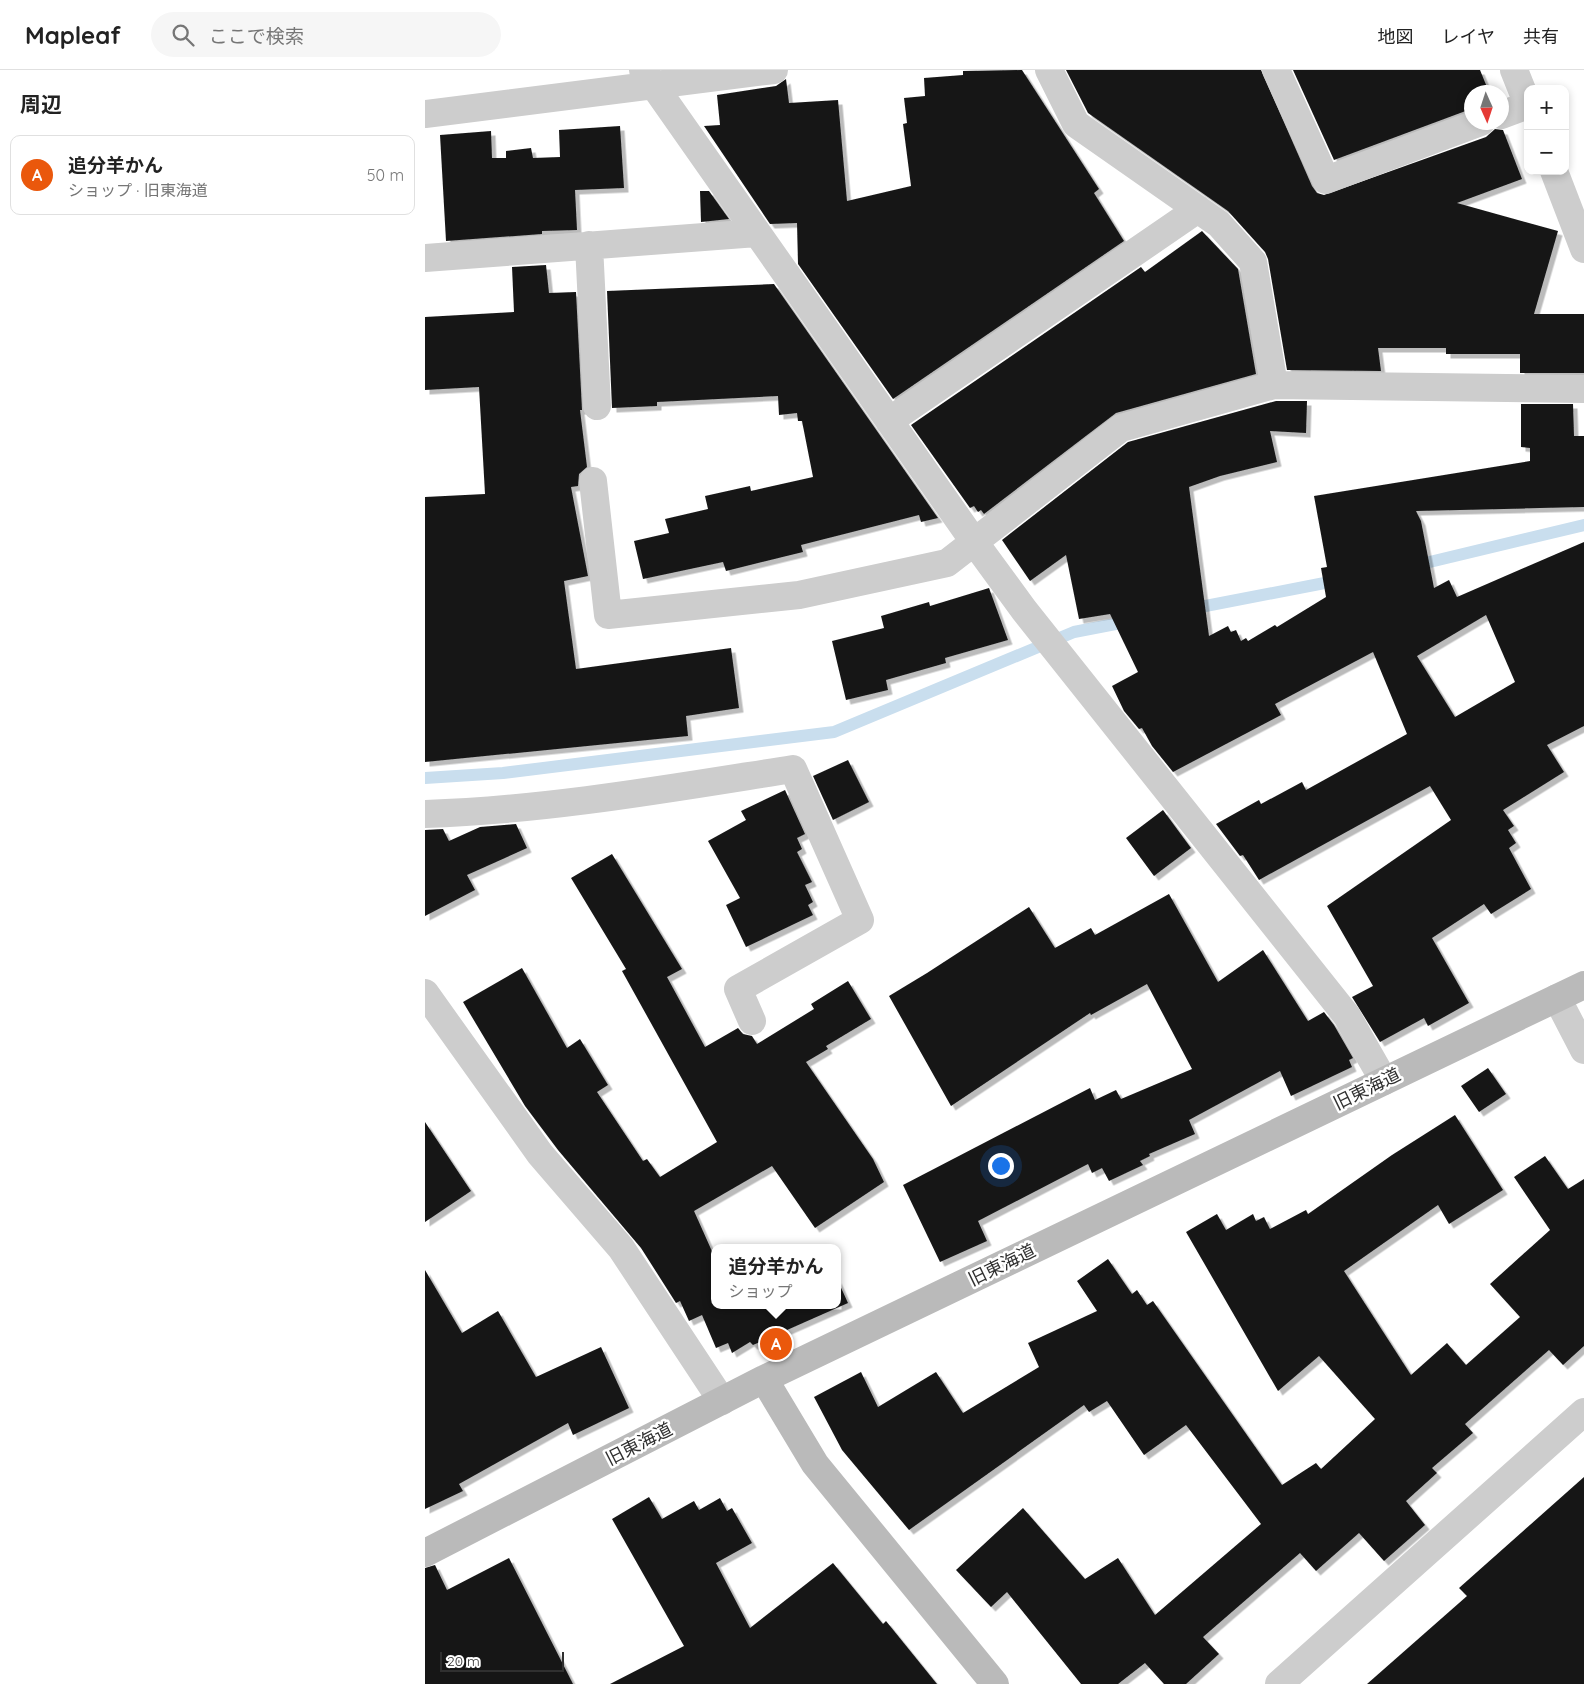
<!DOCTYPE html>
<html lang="ja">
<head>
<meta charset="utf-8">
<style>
  body { margin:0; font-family:Quicksand,"Noto Sans JP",sans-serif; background:#f6f6f6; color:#222 }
  .controls { position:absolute; right:15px; top:15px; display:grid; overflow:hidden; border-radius:10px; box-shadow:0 2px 8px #0003 }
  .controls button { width:45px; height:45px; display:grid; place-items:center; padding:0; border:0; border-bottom:1px solid #e0e0e0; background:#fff; color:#222; font:25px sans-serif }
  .compass { position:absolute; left:1039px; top:15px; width:45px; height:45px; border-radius:50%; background:#fff; box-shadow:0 2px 8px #0003; rotate:177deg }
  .scale { position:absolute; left:15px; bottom:12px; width:124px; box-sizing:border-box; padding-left:5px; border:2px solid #303030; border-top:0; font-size:14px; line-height:18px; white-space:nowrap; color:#303030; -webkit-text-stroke:4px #fff; paint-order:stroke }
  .you { position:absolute; left:575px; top:1095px; width:18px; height:18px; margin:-12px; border:4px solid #fff; border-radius:50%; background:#1a73e8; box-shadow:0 0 0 8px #1a73e833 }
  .badge { display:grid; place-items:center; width:32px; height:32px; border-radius:50%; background:#ea580c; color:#fff; font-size:16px; font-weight:700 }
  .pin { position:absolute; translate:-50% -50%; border:2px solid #fff; box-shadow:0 1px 5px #0006 }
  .popup { position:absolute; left:286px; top:1174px; width:130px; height:65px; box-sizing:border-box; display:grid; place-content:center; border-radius:10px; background:#fff; filter:drop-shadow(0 1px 4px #0005); font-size:16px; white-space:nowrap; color:#767676 }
  .popup b { font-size:19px; color:#222 }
  .popup::after { content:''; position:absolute; left:50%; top:100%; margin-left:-10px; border:10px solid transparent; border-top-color:#fff }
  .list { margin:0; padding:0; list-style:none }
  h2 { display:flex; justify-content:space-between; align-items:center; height:65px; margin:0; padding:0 20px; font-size:21px }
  h2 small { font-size:16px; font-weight:400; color:#767676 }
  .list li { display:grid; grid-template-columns:32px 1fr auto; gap:15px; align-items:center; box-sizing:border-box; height:80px; margin:0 10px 10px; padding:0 10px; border:1px solid #e0e0e0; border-radius:10px }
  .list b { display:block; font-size:19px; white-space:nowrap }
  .list p { margin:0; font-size:16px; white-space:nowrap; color:#767676 }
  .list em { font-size:16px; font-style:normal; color:#767676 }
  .icon { flex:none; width:28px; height:28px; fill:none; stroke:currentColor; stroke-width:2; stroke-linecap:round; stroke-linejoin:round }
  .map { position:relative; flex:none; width:1159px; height:1614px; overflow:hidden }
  header { display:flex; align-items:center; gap:30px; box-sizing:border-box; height:70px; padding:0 25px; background:#fff; border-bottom:1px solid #e0e0e0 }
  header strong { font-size:24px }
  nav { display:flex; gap:28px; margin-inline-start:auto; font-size:18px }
  .search { width:350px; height:45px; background:#f6f6f6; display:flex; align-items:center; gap:12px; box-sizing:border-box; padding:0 18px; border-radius:28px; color:#767676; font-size:19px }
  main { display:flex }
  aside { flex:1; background:#fff }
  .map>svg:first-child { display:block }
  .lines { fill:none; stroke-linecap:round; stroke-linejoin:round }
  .stream { stroke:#c9deee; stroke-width:12 }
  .building { fill:#171717; fill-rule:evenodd; filter:url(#shadow) }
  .street { stroke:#cdcdcd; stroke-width:28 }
  .secondary { stroke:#bababa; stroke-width:28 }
  .labels { text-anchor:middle; stroke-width:5; stroke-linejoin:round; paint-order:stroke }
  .street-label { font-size:18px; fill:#303030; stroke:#fff }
</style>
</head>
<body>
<header>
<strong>Mapleaf</strong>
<div class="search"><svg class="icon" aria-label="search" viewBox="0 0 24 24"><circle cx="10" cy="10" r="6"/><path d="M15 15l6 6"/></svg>ここで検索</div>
<nav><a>地図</a><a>レイヤ</a><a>共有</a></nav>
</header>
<main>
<aside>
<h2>周辺<small></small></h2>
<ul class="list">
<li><span class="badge">A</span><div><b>追分羊かん</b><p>ショップ · 旧東海道</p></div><em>50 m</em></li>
</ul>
</aside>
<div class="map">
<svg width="1159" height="1614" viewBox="0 0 1159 1614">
  <defs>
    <filter id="shadow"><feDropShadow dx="4.5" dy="4.5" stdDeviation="0" flood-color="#0004"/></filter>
  </defs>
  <rect width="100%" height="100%" fill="#fff"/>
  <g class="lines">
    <!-- stream -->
    <path class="stream" d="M988 496 1159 455
      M765 539 915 510
      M0 708 78 703 409 662 649 562 706 551"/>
  </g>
  <!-- building -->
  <path class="building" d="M597 0 674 119 669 123 699 171 468 329 373 194 372 153 345 154 279 56 295 55 292 25 351 16 361 9 364 33 413 30 422 131 486 116 478 54 482 53 479 28 500 26 499 8 538 5V1Z
    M641 0H836L887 116 892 123 899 125 1061 67 1070 59 1078 60 1097 109 1032 133 1133 161 1109 244H1159V303H1095V284H1021V278H953L956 301 862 300 843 189 840 182 803 141 663 43Z
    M868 0H1055L1064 22H1046V39L909 90Z
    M195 56 199 118 150 120 152 160 117 161V164L21 171 15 65 66 61 67 88H81V81L106 78 108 88 135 87 134 60Z
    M275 121H284L304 149 276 152Z
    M777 161 813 199 831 304 691 343 559 444 556 440 553 442 549 436 545 438 486 355 716 197 720 202Z
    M121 195 124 223 151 222 157 340H155L162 397 154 404 153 416 146 417 163 506 139 511 151 599 306 578 314 638 261 646 263 666 0 692V427L60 424 54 317 0 320V247L89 242 87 197Z
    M349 214 513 448 496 452 494 445 376 475 378 482 301 501 298 492 218 509 209 471 244 463 240 449 283 439 280 426 325 416 326 421 388 407 377 351H373L372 343 354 345 353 326 232 332V336L187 338 182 221Z
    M851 331H882L881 363 845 361 852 392 795 406 764 417 784 566 803 556 806 562 811 560 816 571 821 568 823 571 850 555 852 557 901 527 896 498 902 497 889 426 1105 391V378L1096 377V334H1148L1149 366H1159V437L991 441 996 451 1009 518 1024 510 1032 527 1159 472V656L1122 675 1139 702 1078 740 1089 756 1083 760 1091 773 1084 778 1106 819 1066 844 1059 834 1007 868 1044 933 1003 956 999 948 955 972 927 927 948 916 902 836 1026 750 1005 716 834 810 818 785 815 786 791 754 834 730 836 734 877 712 881 720 982 664 948 582 850 634 856 645 748 702 727 676 717 658 714 659 699 641 687 616 713 602 685 544 654 549 641 485 605 511 577 470 703 372ZM1061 545 1090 612 1030 647 992 586Z
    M564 518 583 570 520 588 521 593 461 610 463 620 421 630 407 571 459 558 456 546 504 532 505 536Z
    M423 690 444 732 408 750 388 706Z
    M360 720 380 764 372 768 377 779 372 782 387 812 380 815 388 832 383 835 388 845 321 877 301 835 315 828 283 771 321 750 316 741Z
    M738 740 766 778 729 806 701 768Z
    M91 754 102 778 42 805 50 820 0 846V760L18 759 24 771 55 757Z
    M187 784 257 899 242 907 280 977 313 958 318 964 327 966 332 974 389 939 386 934 423 911 446 949 401 976 403 979 381 992 448 1089 459 1112 390 1158 347 1096 269 1141 290 1188V1235H412V1209L423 1233 328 1275 325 1272 307 1283 303 1273 291 1278 277 1245 264 1251 255 1231 251 1233 216 1178 133 1080 100 1036 38 932 97 898 142 978 155 969 183 1015 172 1022 218 1091 222 1089 235 1107 292 1072 197 901 201 899 146 808Z
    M744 824 793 912 838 880 883 951 899 942 909 955 928 988 924 990 927 997 866 1026 855 1001 764 1050 770 1064 724 1084 725 1086 715 1091 718 1095 684 1111 677 1098 667 1103 663 1094 553 1151 562 1171 515 1192 478 1115 665 1018 670 1030 691 1020 696 1029 767 999 722 914 666 945 665 943 526 1036 464 926 502 903 604 837 630 878 666 858 670 865Z
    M1063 998 1081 1024 1054 1042 1036 1016Z
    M1030 1045 1078 1120 1024 1154 1013 1135 919 1201 986 1305 1022 1273 1041 1295 1095 1247 1065 1214 1125 1160 1089 1107 1120 1086 1143 1119 1159 1109V1276L1138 1295 1124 1280 1040 1354 1048 1363 1007 1398 1012 1403 981 1431 1000 1455 959 1491 934 1463 891 1501 875 1483 778 1567 794 1584 761 1614H739L720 1593 693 1614H656L582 1522 566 1537 531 1500 598 1438 660 1509 693 1488 730 1545 836 1454 761 1355 719 1385 682 1331 664 1342 659 1335 484 1460 417 1380 389 1327 436 1302 453 1337 511 1302 538 1343 614 1297 603 1273 672 1241 652 1211 683 1189 707 1224 712 1220 722 1235 728 1231 857 1415 891 1393 896 1399 950 1349 894 1286 853 1321 761 1162 792 1144 801 1160 828 1144 831 1151 839 1147 845 1159 881 1140 883 1144 967 1085Z
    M0 1052 46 1121 0 1152Z
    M0 1200 37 1263 73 1241 111 1307 176 1277 204 1338 148 1365 143 1353 34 1414 38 1421 0 1439Z
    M1159 1407V1614H942L1042 1526 1034 1518Z
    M224 1427 237 1449 269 1431 274 1440 295 1428 302 1441 307 1438 327 1473 291 1493 325 1558 408 1493 458 1554 461 1551 512 1614H185L259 1576 187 1449Z
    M84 1488 148 1614H0V1498L10 1495 22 1520Z"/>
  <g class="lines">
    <!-- street -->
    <path class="street" d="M218 0 550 473 599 540 922 946 959 1011
      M624 0 651 54 794 154 828 192 849 315
      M851 0 901 110 1056 52
      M1089 0 1103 35
      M0 44 349 0
      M1076 45 1103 35
      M1129 101 1159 179
      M164 175 172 336
      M0 188 332 163
      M464 351 773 139
      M168 411 183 545 374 525 522 493 696 358 849 315 1159 319
      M0 744C123 740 247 718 368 699L435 850 313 919 327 951
      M0 923 115 1084 196 1178 297 1331
      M1132 928 1159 980
      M854 1614 1159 1342"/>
    <!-- secondary -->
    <path class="secondary" d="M339 1309 390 1394 570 1614
      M0 1483 339 1309 1159 915"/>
  </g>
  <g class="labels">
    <!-- street labels -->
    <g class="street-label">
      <text transform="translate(942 1019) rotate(-26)" y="6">旧東海道</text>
      <text transform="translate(577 1195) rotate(-26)" y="6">旧東海道</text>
      <text transform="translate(214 1374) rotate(-27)" y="6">旧東海道</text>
    </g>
  </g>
</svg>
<div class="controls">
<button>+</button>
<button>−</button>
</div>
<svg class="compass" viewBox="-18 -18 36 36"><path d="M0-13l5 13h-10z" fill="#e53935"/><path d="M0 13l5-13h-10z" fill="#767676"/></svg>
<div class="scale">20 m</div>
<div class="you"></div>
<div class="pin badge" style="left:351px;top:1274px">A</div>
<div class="popup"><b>追分羊かん</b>ショップ</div>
</div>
</main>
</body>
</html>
